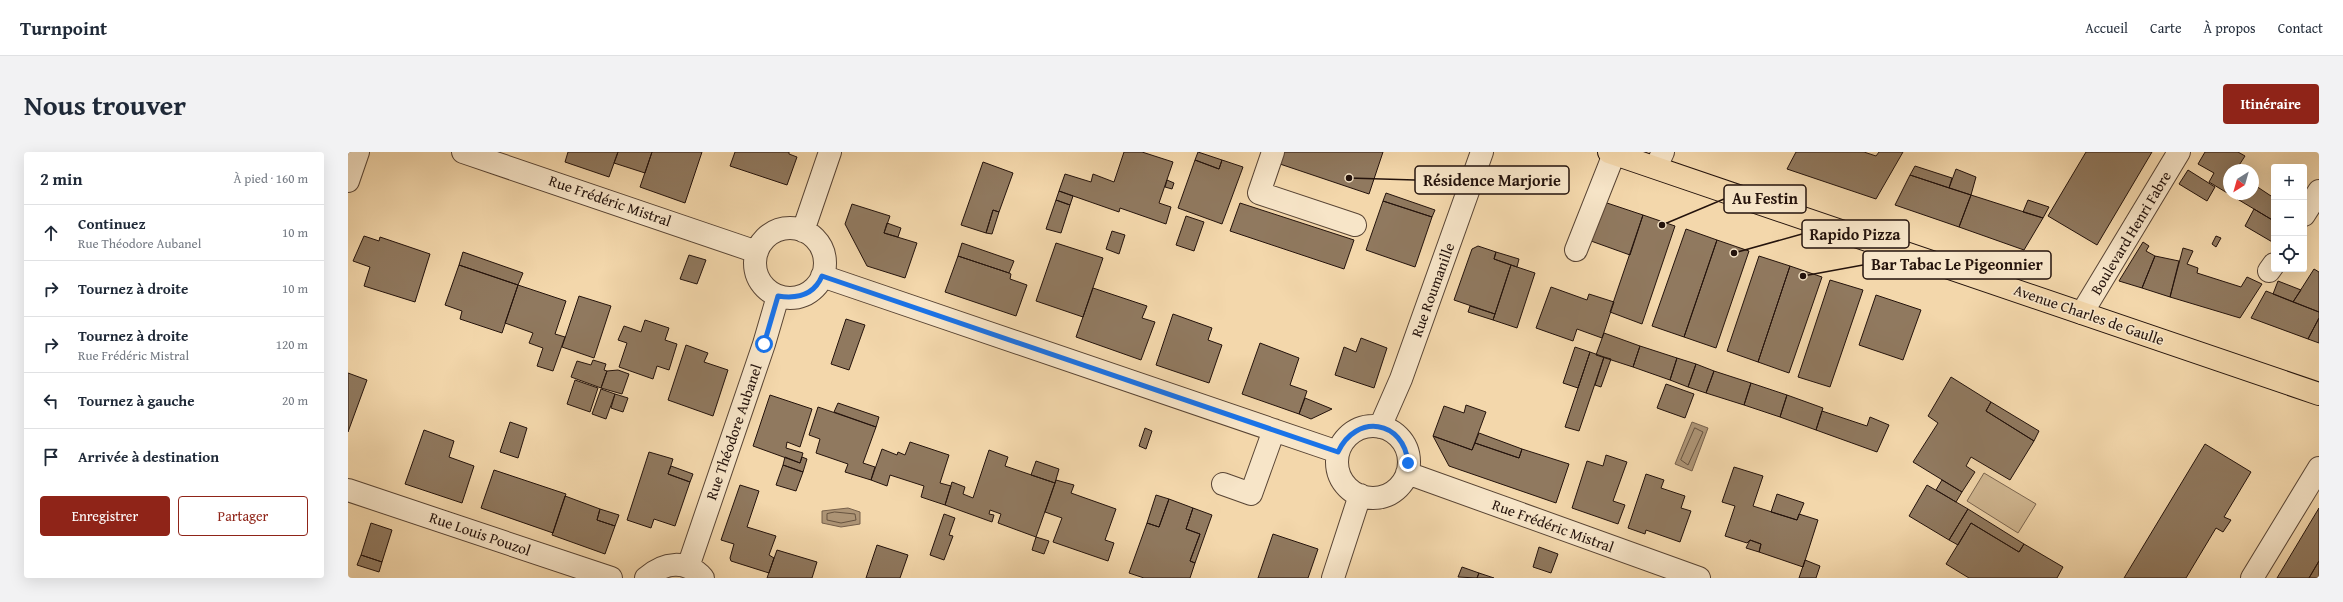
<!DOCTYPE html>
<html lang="fr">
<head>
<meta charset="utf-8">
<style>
  body { margin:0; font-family:"Gentium Book Plus",serif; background:#f2f2f3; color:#1f2937 }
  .controls { position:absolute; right:12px; top:12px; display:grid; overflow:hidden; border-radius:4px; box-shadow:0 4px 16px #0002 }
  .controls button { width:36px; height:36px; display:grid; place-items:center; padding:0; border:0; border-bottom:1px solid #e0e1e3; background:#fff; color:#1f2937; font:20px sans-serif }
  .compass { position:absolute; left:1875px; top:12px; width:36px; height:36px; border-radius:50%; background:#fff; box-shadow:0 4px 16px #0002; rotate:217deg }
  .stop { position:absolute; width:12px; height:12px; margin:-9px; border:3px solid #1a73e8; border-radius:50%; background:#fff }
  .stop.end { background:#1a73e8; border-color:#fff; box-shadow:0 1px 4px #0008 }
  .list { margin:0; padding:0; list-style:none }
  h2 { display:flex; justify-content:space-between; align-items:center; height:52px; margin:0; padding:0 16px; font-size:17px }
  h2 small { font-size:13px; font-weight:400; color:#747a83 }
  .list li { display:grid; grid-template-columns:26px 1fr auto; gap:12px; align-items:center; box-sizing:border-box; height:56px; padding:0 16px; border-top:1px solid #e0e1e3 }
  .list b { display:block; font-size:15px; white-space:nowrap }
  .list p { margin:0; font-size:13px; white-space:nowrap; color:#747a83 }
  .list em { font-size:13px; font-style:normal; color:#747a83 }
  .actions { display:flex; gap:8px; padding:12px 16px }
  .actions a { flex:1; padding:9px 0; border:1px solid #8f2418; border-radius:4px; text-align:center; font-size:14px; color:#8f2418 }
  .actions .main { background:#8f2418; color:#fff }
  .icon { flex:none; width:22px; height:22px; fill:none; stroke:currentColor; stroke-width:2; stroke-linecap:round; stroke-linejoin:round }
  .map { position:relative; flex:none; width:1971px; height:426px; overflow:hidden; border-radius:4px }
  header { display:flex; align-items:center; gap:24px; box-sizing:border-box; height:56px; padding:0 20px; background:#fff; border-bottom:1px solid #e0e1e3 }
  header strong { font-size:19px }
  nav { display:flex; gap:22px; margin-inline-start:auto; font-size:14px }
  .intro { display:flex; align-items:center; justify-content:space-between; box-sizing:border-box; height:96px; padding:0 24px }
  h1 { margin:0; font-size:28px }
  .button { padding:10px 18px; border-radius:4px; background:#8f2418; color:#fff; font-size:14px; font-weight:700 }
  main { display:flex; gap:24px; padding:0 24px }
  aside { flex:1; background:#fff; border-radius:4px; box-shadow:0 4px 16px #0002 }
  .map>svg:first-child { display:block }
  .green { fill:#d0b690; stroke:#7a644e }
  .water { fill:#ad9475; stroke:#76604b }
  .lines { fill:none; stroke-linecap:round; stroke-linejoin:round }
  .shore { stroke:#685440; stroke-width:1 }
  .building { fill:#90795f; stroke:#24130c }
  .minor-casing { stroke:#584434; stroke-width:24 }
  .major-casing { stroke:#24130c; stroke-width:24 }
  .minor { stroke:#f7e5c8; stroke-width:22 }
  .major { stroke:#f3d7ab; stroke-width:22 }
  .route { stroke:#1a73e8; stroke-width:5 }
  .labels { text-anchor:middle; stroke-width:3; stroke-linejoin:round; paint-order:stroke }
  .street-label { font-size:15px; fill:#24130c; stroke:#f7e5c8 }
  .leader { fill:none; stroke:#24130c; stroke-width:1.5 }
  .callout-dot { fill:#24130c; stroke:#f7e5c8; stroke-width:1.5 }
  .callout { fill:#f7e5c8; stroke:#24130c; stroke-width:1.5 }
  .callout-label { font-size:16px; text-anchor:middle; font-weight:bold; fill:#24130c }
</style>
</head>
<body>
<header>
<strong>Turnpoint</strong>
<nav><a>Accueil</a><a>Carte</a><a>À propos</a><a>Contact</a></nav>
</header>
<div class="intro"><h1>Nous trouver</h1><a class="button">Itinéraire</a></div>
<main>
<aside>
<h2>2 min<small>À pied · 160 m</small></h2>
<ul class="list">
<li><svg class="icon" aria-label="ahead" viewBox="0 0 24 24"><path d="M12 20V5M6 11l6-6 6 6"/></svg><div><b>Continuez</b><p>Rue Théodore Aubanel</p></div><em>10 m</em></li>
<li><svg class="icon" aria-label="right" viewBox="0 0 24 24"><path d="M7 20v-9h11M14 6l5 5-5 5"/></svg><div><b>Tournez à droite</b></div><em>10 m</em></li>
<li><svg class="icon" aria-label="right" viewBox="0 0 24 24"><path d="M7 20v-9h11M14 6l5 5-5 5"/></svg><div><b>Tournez à droite</b><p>Rue Frédéric Mistral</p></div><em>120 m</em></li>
<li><svg class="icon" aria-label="left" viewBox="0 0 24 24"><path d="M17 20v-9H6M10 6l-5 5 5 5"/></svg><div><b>Tournez à gauche</b></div><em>20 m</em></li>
<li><svg class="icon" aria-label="arrive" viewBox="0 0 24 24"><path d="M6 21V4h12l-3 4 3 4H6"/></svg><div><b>Arrivée à destination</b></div></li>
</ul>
<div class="actions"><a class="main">Enregistrer</a><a>Partager</a></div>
</aside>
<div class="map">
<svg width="1971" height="426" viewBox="0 0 1971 426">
  <rect width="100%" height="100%" fill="#f3d7ab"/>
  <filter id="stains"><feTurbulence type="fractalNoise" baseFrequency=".005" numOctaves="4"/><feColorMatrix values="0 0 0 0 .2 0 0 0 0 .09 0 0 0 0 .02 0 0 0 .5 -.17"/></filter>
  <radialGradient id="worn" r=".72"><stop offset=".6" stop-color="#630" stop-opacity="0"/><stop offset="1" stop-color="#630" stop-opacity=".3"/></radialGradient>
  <!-- green -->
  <path class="green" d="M1636 321 1688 352 1670 381 1619 349Z"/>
  <!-- water -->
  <path class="water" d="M1344 270 1360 276 1344 319 1327 312Z
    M500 356 512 360V372L493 375 474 371V359Z"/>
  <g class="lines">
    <!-- shore -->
    <path class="shore" d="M1347 276 1355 280 1340 313 1333 308Z
      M487 360 507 362 508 368 493 371 479 368V362Z"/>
  </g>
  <!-- building -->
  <path class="building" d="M220 0H270L261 25 217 10Z
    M270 0H304L297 21 266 11Z
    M304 0H354L337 51 292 35Z
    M387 0H441V2L449 5 439 33 382 14Z
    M776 0H794L825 10 811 51 823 55 818 72 772 56 771 60 711 39 717 22 743 30 745 22 766 30Z
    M850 0 874 8 871 17 847 8Z
    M932 0H1035L1021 42 929 11Z
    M1448 0H1516L1528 4 1531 0H1555L1528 47 1439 17Z
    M1738 0H1804L1749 93 1700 64Z
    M1857 0H1890L1897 4 1888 18H1881V42H1905V32L1923 44 1926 39V69L1861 30 1866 21 1850 12Z
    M847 8 871 17 874 8 895 15 874 72 830 56Z
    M635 10 665 21 651 60 645 58 638 81 613 73Z
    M1567 14 1604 26 1601 36 1562 23Z
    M1608 17 1628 25 1623 43 1601 36Z
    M1840 18 1867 35 1859 49 1831 32Z
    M1562 23 1623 43 1611 75 1547 53Z
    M819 28 826 31 824 37 817 35Z
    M711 39 725 44 722 53 708 48Z
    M1038 41 1087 58 1084 65 1035 49Z
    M1623 43 1695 66 1676 98 1611 75Z
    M708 48 722 53 713 81 698 77Z
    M1680 48 1701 55 1695 66 1675 60Z
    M1035 49 1084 65 1067 115 1018 98Z
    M1256 50 1295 63 1282 103 1243 89Z
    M892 51 1006 88 996 117 882 79Z
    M504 52 542 64 536 81 569 91 557 126 519 114 497 72Z
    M1906 57 1926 69V91L1897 74Z
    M645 58 651 60 644 82 638 81Z
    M1295 63 1327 74 1294 172 1262 160Z
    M838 64 856 70 846 99 828 93Z
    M539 71 553 76 550 85 536 81Z
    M1338 77 1369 88 1336 185 1304 174Z
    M764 79 777 83 771 102 758 97Z
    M16 84 31 89 32 85 82 102 67 150 16 134 22 115 5 109Z
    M1868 84 1873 86 1868 95 1864 92Z
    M1369 88 1401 99 1368 196 1336 185Z
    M1795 90 1801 94 1798 99 1807 104 1794 136 1771 129Z
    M614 91 666 109 661 121 610 104Z
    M708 91 755 106 735 165 688 149Z
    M1130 94 1148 100 1146 107 1163 113 1147 162 1106 148 1124 97Z
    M1835 96 1845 99 1839 112 1850 116 1849 121 1893 135 1899 125 1914 132 1892 166 1822 145Z
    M115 100 175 121 170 133 111 113Z
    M1148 100 1171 107 1169 115 1146 107Z
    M341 103 358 108 349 132 332 127Z
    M610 104 661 121 663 122 662 127 679 133 668 164 597 140Z
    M1411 104 1442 114 1410 210 1379 199Z
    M1807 104 1831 109 1822 145 1794 136Z
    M111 113 170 133 154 181 112 167 114 159 97 153Z
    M1163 113 1187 121 1169 176 1145 168Z
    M1442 114 1474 125 1441 221 1410 210Z
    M1966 117 1971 120V160L1945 150Z
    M1482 128 1515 138 1482 235 1450 225Z
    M1930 129 1953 138 1945 150 1925 142Z
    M170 133 218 149 207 182 217 185 205 219 189 214 195 196 181 191 185 181 157 171Z
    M1203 135 1239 148 1241 142 1266 150 1254 186 1229 177 1225 189 1188 176Z
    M745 136 799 154 794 166 807 170 793 208 728 185Z
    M1918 139 1971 160V166L1960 187 1903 166Z
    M1528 143 1573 158 1555 208 1511 193Z
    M231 144 263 154 246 206 214 195Z
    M1122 154 1147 162 1145 168 1120 160Z
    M825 162 864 176 860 188 874 193 861 231 808 213Z
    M1971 166V191L1960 187Z
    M498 167 517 173 501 218 483 212Z
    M297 168 321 176 317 188 329 192 321 218 309 214 305 227 271 215 279 191 270 188 276 174 293 180Z
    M1256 181 1292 194 1285 215 1248 203Z
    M1013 186 1039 196 1026 236 987 223 996 195 1008 200Z
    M912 191 951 206 942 233 959 239 951 262 894 242Z
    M338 193 360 201 356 210 380 218 365 264 320 248Z
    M1292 194 1329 206 1322 228 1285 215Z
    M1227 195 1242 200 1230 236 1215 231Z
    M1242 200 1256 205 1231 279 1217 275Z
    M1256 205 1263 207 1253 235 1247 233Z
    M1329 206 1348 212 1340 235 1322 228Z
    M245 208 258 212 256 218 259 219 253 236 223 225 229 209 243 213Z
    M1348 212 1366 219 1358 241 1340 235Z
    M270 218 281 222 274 242 253 236 259 219Z
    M1366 219 1403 231 1396 253 1358 241Z
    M0 221 19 228 0 280Z
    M1603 225 1643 250 1638 259 1686 289 1662 328 1623 305 1618 314 1627 320 1614 340 1565 310 1590 271 1580 264Z
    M227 228 250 236 242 260 219 252Z
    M1403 231 1439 243 1432 265 1396 253Z
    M1318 232 1346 242 1337 266 1309 256Z
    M253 237 267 242 258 267 244 262Z
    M267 242 280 246 275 260 263 256Z
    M422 243 464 257 452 295 439 290 438 296 455 301 452 311 405 294Z
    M1439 243 1475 256 1468 278 1432 265Z
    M957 246 984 257 963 267 951 262Z
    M1643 250 1691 279 1686 289 1638 259Z
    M490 251 531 265 528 275 486 260Z
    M1118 253 1138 260 1124 298 1085 284 1096 254 1116 261Z
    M470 255 528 275 515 311 527 315 523 328 497 320 500 312 468 301 472 287 461 283Z
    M1474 259 1519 274 1522 265 1541 273 1529 300 1468 278Z
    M162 270 179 276 170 306 152 300Z
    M797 276 804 279 798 297 791 294Z
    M76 278 106 289 101 305 126 314 114 351 57 332Z
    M1131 281 1174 297 1171 306 1127 291Z
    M1085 284 1124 298 1127 291 1171 306 1174 297 1221 312 1208 351 1101 314Z
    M562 290 601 303 592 331 603 334 597 353 573 345 576 334 542 323 539 334 523 328 534 297 549 303 550 300 557 303Z
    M1857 292 1903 320 1876 365 1883 368 1875 380 1868 376 1838 426H1776Z
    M641 298 660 305 657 314 707 331 688 385 650 371 653 362 642 358 641 362 646 363 644 370 597 353 604 330 617 335 615 342 625 346Z
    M301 300 325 307 320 322 342 330 327 374 306 367 303 376 279 368Z
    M1258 303 1279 310 1265 349 1277 353 1270 372 1224 356 1239 309 1255 314Z
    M437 305 452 311 454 305 459 307 455 320 435 313Z
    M688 309 711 317 707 331 683 323Z
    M435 313 455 320 448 339 428 333Z
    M323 314 345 322 342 330 320 322Z
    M1386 315 1415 324 1405 354 1449 368 1451 362 1470 368 1455 415 1411 400 1413 392 1402 388 1399 391 1377 384 1387 354 1374 350Z
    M146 318 218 342 205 381 133 356Z
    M1298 322 1316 328 1313 336 1337 344 1333 356 1343 359 1332 390 1298 378 1297 382 1280 376Z
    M708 328 726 333 723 341 768 357 757 388 766 391 760 409 705 390 714 366 697 360Z
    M1594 328 1614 340 1608 350 1588 338Z
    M392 333 411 339 399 375 428 384 421 403 426 406 421 421 383 409 382 406 386 392 373 388Z
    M1579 333 1620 357 1601 388 1561 364Z
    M1429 342 1456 351 1449 368 1423 360Z
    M808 343 821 347 811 375 799 371Z
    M217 344 252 357 249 368 267 374 257 402 204 383Z
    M821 347 845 356 838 377 852 382 842 409 847 411 842 426H796L781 421 799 371 811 375Z
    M845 356 864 363 847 411 842 409 852 382 838 377Z
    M1971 356V409L1961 426H1929Z
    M252 357 271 363 267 374 249 368Z
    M1620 357 1676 392 1671 400 1623 371 1610 393 1601 388Z
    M596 362 607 366 601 383 605 384 596 408 582 403Z
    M23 371 44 378 34 410 13 403Z
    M1623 371 1671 400 1676 392 1715 415 1709 426H1621L1598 412Z
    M925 382 970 397 960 426H910Z
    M688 385 701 389 696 402 684 398Z
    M1402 388 1413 392 1411 400 1398 396Z
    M529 393 560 403 552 426H518Z
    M1191 395 1210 402 1203 421 1185 415Z
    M429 398 469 410 464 426H419Z
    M13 403 34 410 31 420 9 413Z
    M1457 408 1472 414 1468 426H1451Z
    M1971 409V426H1961Z
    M1114 415 1131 421 1129 426 1110 425Z
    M1131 421 1146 426H1129Z"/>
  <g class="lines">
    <defs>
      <path id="minor" d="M115 0 409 100
        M925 0 911 41 1007 73
        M1308 15 1315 0
        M0 29 10 0
        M1956 63 1971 39
        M407 111a35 35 0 1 1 70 0a35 35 0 1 1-70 0Z
        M455 79 482 0
        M1228 98 1266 2
        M1921 119 1926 112
        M474 124 990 300
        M1734 161 1831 0
        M989 310a36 36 0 1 1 72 0a36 36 0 1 1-72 0Z
        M1032 275 1053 227 1134 0
        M1059 321 1351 426
        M875 332 903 342 926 278
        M0 338 263 426
        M340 415 416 192 430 144
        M298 426C316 410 338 407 355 426
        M985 426 1012 343
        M1904 426 1971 316"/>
      <path id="major" d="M1261 0 1971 242"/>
    </defs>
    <!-- minor casing -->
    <use href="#minor" class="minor-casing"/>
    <!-- major casing -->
    <use href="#major" class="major-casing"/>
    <!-- minor -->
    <use href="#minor" class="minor"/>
    <!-- major -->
    <use href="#major" class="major"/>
  </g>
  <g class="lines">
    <!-- route -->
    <path class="route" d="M416 192 430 144C449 147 466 143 474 124L990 300C1008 261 1056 268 1060 311"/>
  </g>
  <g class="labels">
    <!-- street labels -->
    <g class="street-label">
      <text transform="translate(262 49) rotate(19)" y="5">Rue Frédéric Mistral</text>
      <text transform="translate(1783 81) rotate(-59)" y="5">Boulevard Henri Fabre</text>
      <text transform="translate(1085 138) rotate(-70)" y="5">Rue Roumanille</text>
      <text transform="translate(1741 163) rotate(19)" y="5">Avenue Charles de Gaulle</text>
      <text transform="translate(386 280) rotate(-71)" y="5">Rue Théodore Aubanel</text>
      <text transform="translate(1205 374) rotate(20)" y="5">Rue Frédéric Mistral</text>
      <text transform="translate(132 382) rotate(19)" y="5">Rue Louis Pouzol</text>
    </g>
  </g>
  <!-- callouts -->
  <path class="leader" d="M1001 26L1067 28M1314 73L1376 47M1386 101L1454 82M1455 124L1515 113"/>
  <g class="callout-dot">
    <circle cx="1001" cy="26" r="4"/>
    <circle cx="1314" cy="73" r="4"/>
    <circle cx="1386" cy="101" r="4"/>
    <circle cx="1455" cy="124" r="4"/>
  </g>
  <g class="callout">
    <rect x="1067" y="14" width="154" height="28" rx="4"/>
    <rect x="1376" y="33" width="82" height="28" rx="4"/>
    <rect x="1454" y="68" width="107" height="28" rx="4"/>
    <rect x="1515" y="99" width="188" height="28" rx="4"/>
  </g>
  <g class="callout-label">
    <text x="1144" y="34">Résidence Marjorie</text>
    <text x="1417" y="52">Au Festin</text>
    <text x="1507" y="88">Rapido Pizza</text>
    <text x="1609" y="118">Bar Tabac Le Pigeonnier</text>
  </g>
  <rect width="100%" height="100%" filter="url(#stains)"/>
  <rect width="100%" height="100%" fill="url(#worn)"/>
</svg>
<div class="controls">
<button>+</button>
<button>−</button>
<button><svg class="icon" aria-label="locate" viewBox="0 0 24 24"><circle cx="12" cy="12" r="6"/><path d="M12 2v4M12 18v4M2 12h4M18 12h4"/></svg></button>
</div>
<svg class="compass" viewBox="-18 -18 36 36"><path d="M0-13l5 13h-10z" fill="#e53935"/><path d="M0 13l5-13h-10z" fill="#747a83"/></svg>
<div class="stop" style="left:416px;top:192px"></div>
<div class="stop end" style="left:1060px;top:311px"></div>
</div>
</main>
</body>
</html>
